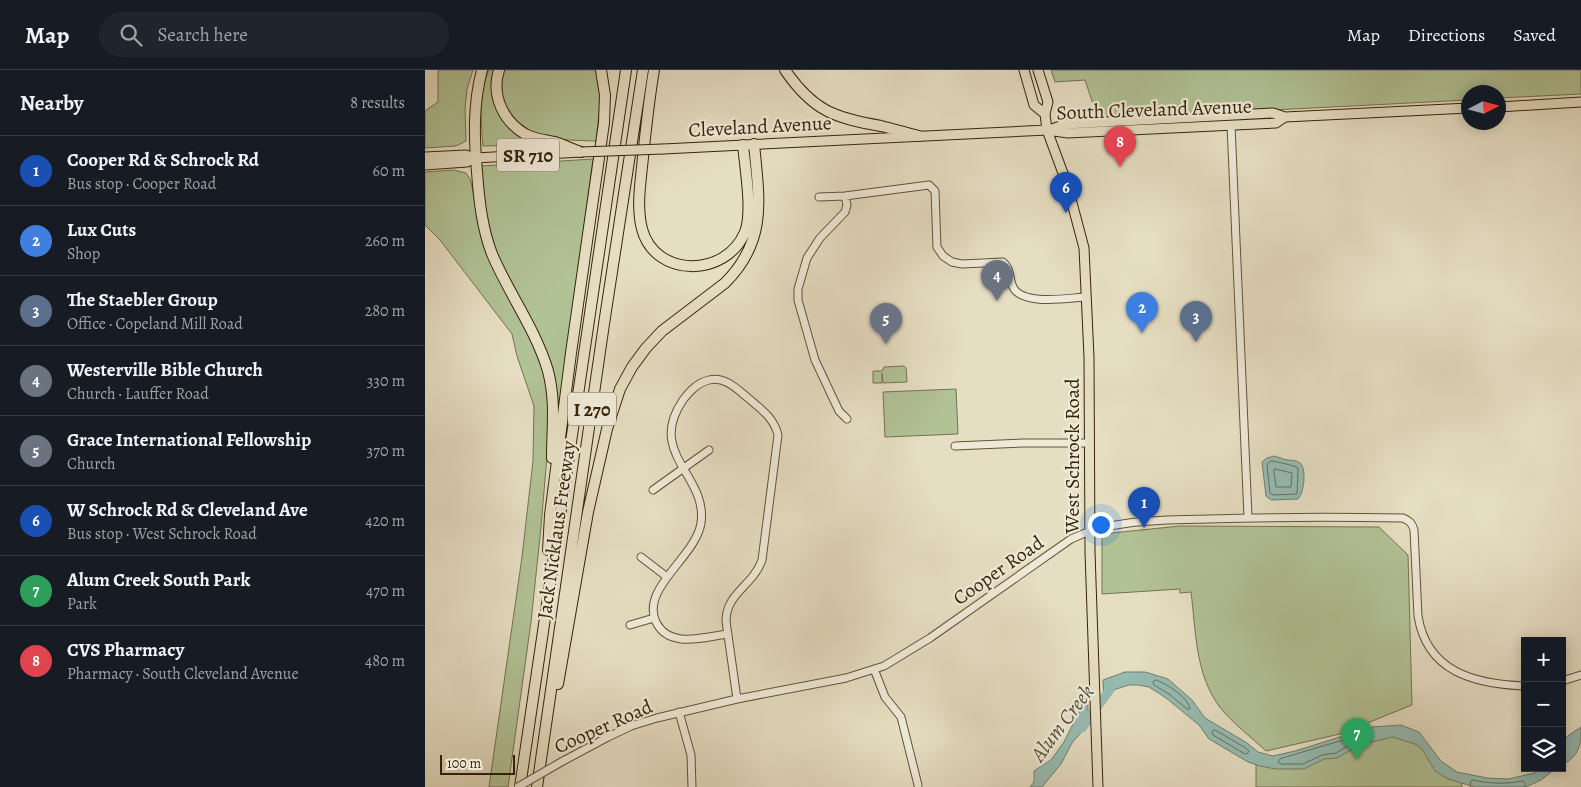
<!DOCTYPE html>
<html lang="en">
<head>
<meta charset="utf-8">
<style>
  body { margin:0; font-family:Alegreya,serif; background:#20242c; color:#f1f3f6 }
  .controls { position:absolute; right:15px; bottom:15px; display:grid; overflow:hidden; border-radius:0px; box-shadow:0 2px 12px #0003 }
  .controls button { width:45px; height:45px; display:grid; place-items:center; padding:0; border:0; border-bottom:1px solid #363941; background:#171b24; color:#f1f3f6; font:25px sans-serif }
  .compass { position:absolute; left:1036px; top:15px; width:45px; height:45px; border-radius:50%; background:#171b24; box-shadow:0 2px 12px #0003; rotate:84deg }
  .scale { position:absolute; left:15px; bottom:12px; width:75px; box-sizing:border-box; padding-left:5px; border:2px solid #36240a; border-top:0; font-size:14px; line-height:18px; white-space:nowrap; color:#36240a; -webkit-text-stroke:4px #efead8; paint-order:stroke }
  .you { position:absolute; left:675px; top:454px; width:18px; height:18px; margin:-12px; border:4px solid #fff; border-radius:50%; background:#1a73e8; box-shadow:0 0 0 8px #1a73e833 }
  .badge { display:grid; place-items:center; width:32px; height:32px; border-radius:50%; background:#c59692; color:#fff; font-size:16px; font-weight:700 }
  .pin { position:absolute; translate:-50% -41px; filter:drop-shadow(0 1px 2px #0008) }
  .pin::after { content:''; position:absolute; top:26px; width:18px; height:15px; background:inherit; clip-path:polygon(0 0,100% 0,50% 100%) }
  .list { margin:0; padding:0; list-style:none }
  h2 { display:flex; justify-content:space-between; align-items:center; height:65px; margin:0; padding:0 20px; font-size:21px }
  h2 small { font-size:16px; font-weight:400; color:#9ea1a6 }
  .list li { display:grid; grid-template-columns:32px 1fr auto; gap:15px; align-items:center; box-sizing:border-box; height:70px; padding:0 20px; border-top:1px solid #363941 }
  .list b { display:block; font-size:19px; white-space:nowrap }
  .list p { margin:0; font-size:16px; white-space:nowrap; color:#9ea1a6 }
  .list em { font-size:16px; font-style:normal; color:#9ea1a6 }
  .icon { flex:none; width:28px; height:28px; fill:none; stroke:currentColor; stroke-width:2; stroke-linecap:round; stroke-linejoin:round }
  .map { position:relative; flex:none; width:1156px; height:717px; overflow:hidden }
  header { display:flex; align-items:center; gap:30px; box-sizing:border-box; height:70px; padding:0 25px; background:#171b24; border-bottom:1px solid #363941 }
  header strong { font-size:24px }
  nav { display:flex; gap:28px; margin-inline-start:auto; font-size:18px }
  .search { width:350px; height:45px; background:#20242c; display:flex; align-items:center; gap:12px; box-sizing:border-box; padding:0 18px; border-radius:28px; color:#9ea1a6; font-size:19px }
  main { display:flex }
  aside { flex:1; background:#171b24 }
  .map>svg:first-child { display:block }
  .green { fill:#b1c296; stroke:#747350 }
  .water { fill:#96bcb2; stroke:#707f6f }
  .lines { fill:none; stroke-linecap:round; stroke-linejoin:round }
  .shore { stroke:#66705e; stroke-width:1 }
  .river { stroke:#96bcb2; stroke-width:9 }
  .minor-casing { stroke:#625238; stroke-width:9 }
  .major-casing { stroke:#36240a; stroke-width:11 }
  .highway-casing { stroke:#36240a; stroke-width:12 }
  .minor { stroke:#efead8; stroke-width:7 }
  .major { stroke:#e6dec3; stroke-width:9 }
  .highway { stroke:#e6dec3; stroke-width:10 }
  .minor-bridge-casing { stroke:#625238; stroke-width:9; stroke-linecap:butt }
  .major-bridge-casing { stroke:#36240a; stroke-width:11; stroke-linecap:butt }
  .minor-bridge { stroke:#efead8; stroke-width:7 }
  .major-bridge { stroke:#e6dec3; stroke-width:9 }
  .labels { text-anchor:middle; stroke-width:4.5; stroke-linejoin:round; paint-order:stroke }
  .shield { fill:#efead8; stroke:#6e5f48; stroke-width:1 }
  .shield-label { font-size:19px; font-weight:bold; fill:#36240a }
  .street-label { font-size:20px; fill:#36240a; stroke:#efead8 }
  .water-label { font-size:21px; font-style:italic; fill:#53523c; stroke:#efead8 }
</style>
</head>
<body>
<header>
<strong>Map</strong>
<div class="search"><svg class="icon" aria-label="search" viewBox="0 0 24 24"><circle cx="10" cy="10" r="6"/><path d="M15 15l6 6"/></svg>Search here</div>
<nav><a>Map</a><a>Directions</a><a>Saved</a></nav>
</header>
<main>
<aside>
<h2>Nearby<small>8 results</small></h2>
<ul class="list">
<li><span class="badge" style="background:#1a4fb4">1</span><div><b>Cooper Rd &amp; Schrock Rd</b><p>Bus stop · Cooper Road</p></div><em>60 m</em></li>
<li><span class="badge" style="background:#3f7fe0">2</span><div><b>Lux Cuts</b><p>Shop</p></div><em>260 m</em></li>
<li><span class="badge" style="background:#5c6f8a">3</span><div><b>The Staebler Group</b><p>Office · Copeland Mill Road</p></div><em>280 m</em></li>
<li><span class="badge" style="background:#6b7280">4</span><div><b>Westerville Bible Church</b><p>Church · Lauffer Road</p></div><em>330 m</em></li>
<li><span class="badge" style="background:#6b7280">5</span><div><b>Grace International Fellowship</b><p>Church</p></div><em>370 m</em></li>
<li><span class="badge" style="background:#1a4fb4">6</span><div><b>W Schrock Rd &amp; Cleveland Ave</b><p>Bus stop · West Schrock Road</p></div><em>420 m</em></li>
<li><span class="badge" style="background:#2e9e5b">7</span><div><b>Alum Creek South Park</b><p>Park</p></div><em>470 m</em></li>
<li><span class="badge" style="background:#e0444e">8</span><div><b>CVS Pharmacy</b><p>Pharmacy · South Cleveland Avenue</p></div><em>480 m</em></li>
</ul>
</aside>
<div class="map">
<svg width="1156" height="717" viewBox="0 0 1156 717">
  <rect width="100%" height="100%" fill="#e6dec3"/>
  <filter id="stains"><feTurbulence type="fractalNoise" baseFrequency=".004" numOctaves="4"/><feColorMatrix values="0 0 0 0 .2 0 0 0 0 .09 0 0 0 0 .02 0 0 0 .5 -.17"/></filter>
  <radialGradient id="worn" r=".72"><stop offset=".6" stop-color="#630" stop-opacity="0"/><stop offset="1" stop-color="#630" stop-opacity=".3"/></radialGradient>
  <!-- green -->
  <path class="green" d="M13 0H48L42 19 40 39 41 71 31 76 0 78V41L13 32Z
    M64 0H70L74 39 114 73 115 75 58 76C56 50 53 25 64 0Z
    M75 0H173L176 24 171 71C138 70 89 71 78 31 75 19 73 12 75 0Z
    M626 0H1156V24L1074 28V22H1044L1043 30 673 49 660 10 630 12Z
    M168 89 132 358 126 308 67 178 55 106 56 96Z
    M29 100 41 103 45 109 47 117 52 142 111 280 119 302 122 316 125 351 116 457 106 552 83 717H64L97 487 108 391 109 336 92 286 87 264 15 170 0 155V102Z
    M479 296 481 298 482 312 458 313 457 303V313H448V301H457L459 297Z
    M531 319 533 364 460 367 458 322Z
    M755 456 954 457 983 485 987 635 915 664 841 681C826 667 806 652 794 636 770 603 771 561 766 522L755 523V519L677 524V464Z
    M969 661 996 670 1015 696 1036 707 1037 717H831V690Z"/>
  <!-- water -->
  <path class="water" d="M849 386C854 387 859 390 864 390 868 391 872 390 875 393 882 398 879 424 873 429L846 430 841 426 837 392 842 388Z
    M700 602H720L743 609 767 630 780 648 822 673 833 682 848 686 870 681 947 657 976 655 994 662 1016 691 1032 702 1062 708 1083 709 1110 703 1113 698H1131L1116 710 1101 717H1050L1023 709 1010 701 997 679 990 674 968 667 937 674 912 688 899 689 879 699H851L835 696 823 692 784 669 774 655 741 628 724 617 713 615H704L691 619 679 630 678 610Z
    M662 624 664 653 647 673 636 694 617 717H605L609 712V701L626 690 639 672 657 636 658 628Z
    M1156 657C1156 675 1155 685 1137 695V670Z"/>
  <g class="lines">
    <!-- shore -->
    <path class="shore" d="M846 391C850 391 871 396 873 398L872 424 848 425 845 423 842 395Z
      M850 399 867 403 866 417H851L849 402Z
      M731 610C741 613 764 628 765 639H762L744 624 729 615 728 612Z
      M790 660 819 677 824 681 823 683 820 684 788 665 787 662Z
      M929 667 932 668 931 671 911 683 897 685 878 694H856L853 692 855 689Z
      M1046 717 1045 712 1048 710C1065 714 1081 714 1098 711L1100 713V717"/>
    <!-- river -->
    <path class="river" d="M657 658 686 618"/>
    <defs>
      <path id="minor" d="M806 55 823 447
        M420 126 422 135 420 142 395 168 382 188 373 219V230L390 290 414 341 422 349
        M394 127 420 126 504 115 510 121 512 177 518 186 527 192 537 194 578 192C586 198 584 209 588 217 597 236 643 228 661 227
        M530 376 599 373H665
        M228 420 284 380
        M216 487 242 507
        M205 555 229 548
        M303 564C279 567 244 579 231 552 215 518 271 487 276 453 283 405 221 384 258 330 265 321 272 313 284 310 300 306 312 319 323 328 336 339 349 348 353 365L337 490C328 516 301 523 301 551L312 629
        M449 599 460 627 476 647 493 715
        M1137 611 1156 605
        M254 642 266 685 267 717
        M138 691 183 667 206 656 232 648 312 629 421 608 459 596 505 568 646 469C688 449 738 450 784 449 849 447 913 447 978 448 985 451 987 453 989 460L993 546C1002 602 1049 614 1100 616"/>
      <path id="major" d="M599 0 609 35 620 44
        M613 0 623 32 620 44 622 60 642 114 659 178 664 287 665 482 673 717
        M1074 37 1156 32
        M624 60 641 54 848 43 860 47 1044 38
        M238 79 622 60 643 63 851 53 860 47
        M0 87 41 85 51 88 156 82
        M0 95 42 92 51 88"/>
      <path id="highway" d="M57 0C48 34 49 67 52 102 54 130 57 158 67 184 84 224 111 260 123 301 131 332 127 357 127 388
        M74 0C66 25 78 51 100 64 110 69 120 70 130 72 139 75 147 79 156 82
        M229 0C224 29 221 58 218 87 216 110 211 136 217 159 230 208 301 208 320 162 328 143 320 97 318 75
        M360 0C388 41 410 48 456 56 469 59 481 63 494 66
        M123 480 125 445 146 283 179 53 180 25 176 0
        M133 614 163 442 182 359 195 319 207 297 221 278 237 261 300 213C343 170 334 129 329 74
        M95 717 201 0
        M112 717 179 254 218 0"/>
    </defs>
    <!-- minor casing -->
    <use href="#minor" class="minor-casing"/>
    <!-- major casing -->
    <use href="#major" class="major-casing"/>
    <!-- highway casing -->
    <use href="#highway" class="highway-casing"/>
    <!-- minor -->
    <use href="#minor" class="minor"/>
    <!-- major -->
    <use href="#major" class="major"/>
    <!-- highway -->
    <use href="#highway" class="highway"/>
    <defs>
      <path id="minor-bridge" d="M93 717 138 691"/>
      <path id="major-bridge" d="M156 82 238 79"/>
    </defs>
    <!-- minor-bridge casing -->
    <use href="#minor-bridge" class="minor-bridge-casing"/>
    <!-- major-bridge casing -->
    <use href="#major-bridge" class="major-bridge-casing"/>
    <!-- minor-bridge -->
    <use href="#minor-bridge" class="minor-bridge"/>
    <!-- major-bridge -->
    <use href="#major-bridge" class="major-bridge"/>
  </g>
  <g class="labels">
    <!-- shield labels -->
    <g class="shield">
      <rect x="72" y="68.5" width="62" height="33" rx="4"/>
      <rect x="143" y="322.5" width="48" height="33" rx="4"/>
    </g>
    <g class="shield-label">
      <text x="103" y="92">SR 710</text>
      <text x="167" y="346">I 270</text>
    </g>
    <!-- street labels -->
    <g class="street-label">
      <text transform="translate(729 39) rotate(-2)" y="7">South Cleveland Avenue</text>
      <text transform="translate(335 56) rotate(-3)" y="7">Cleveland Avenue</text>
      <text transform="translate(647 386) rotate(-90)" y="7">West Schrock Road</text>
      <text transform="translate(131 460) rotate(-82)" y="7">Jack Nicklaus Freeway</text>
      <text transform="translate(573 500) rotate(-35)" y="7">Cooper Road</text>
      <text transform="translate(178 656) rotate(-24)" y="7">Cooper Road</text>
    </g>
    <!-- water labels -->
    <g class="water-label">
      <text transform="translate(637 653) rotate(-53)" y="7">Alum Creek</text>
    </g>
  </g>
  <rect width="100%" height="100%" filter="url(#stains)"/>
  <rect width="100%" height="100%" fill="url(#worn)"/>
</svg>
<div class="controls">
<button>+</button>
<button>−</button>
<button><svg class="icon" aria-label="layers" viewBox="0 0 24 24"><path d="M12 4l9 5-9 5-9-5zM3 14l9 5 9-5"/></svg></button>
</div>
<svg class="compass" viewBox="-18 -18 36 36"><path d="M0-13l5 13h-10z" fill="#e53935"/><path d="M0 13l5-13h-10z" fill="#9ea1a6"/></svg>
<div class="scale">100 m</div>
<div class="you"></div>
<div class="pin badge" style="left:719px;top:458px;background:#1a4fb4">1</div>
<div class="pin badge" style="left:717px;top:263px;background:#3f7fe0">2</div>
<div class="pin badge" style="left:771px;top:272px;background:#5c6f8a">3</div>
<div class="pin badge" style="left:572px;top:231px;background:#6b7280">4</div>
<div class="pin badge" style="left:461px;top:274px;background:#6b7280">5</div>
<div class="pin badge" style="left:641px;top:143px;background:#1a4fb4">6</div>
<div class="pin badge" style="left:932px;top:689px;background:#2e9e5b">7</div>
<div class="pin badge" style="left:695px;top:97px;background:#e0444e">8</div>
</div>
</main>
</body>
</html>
